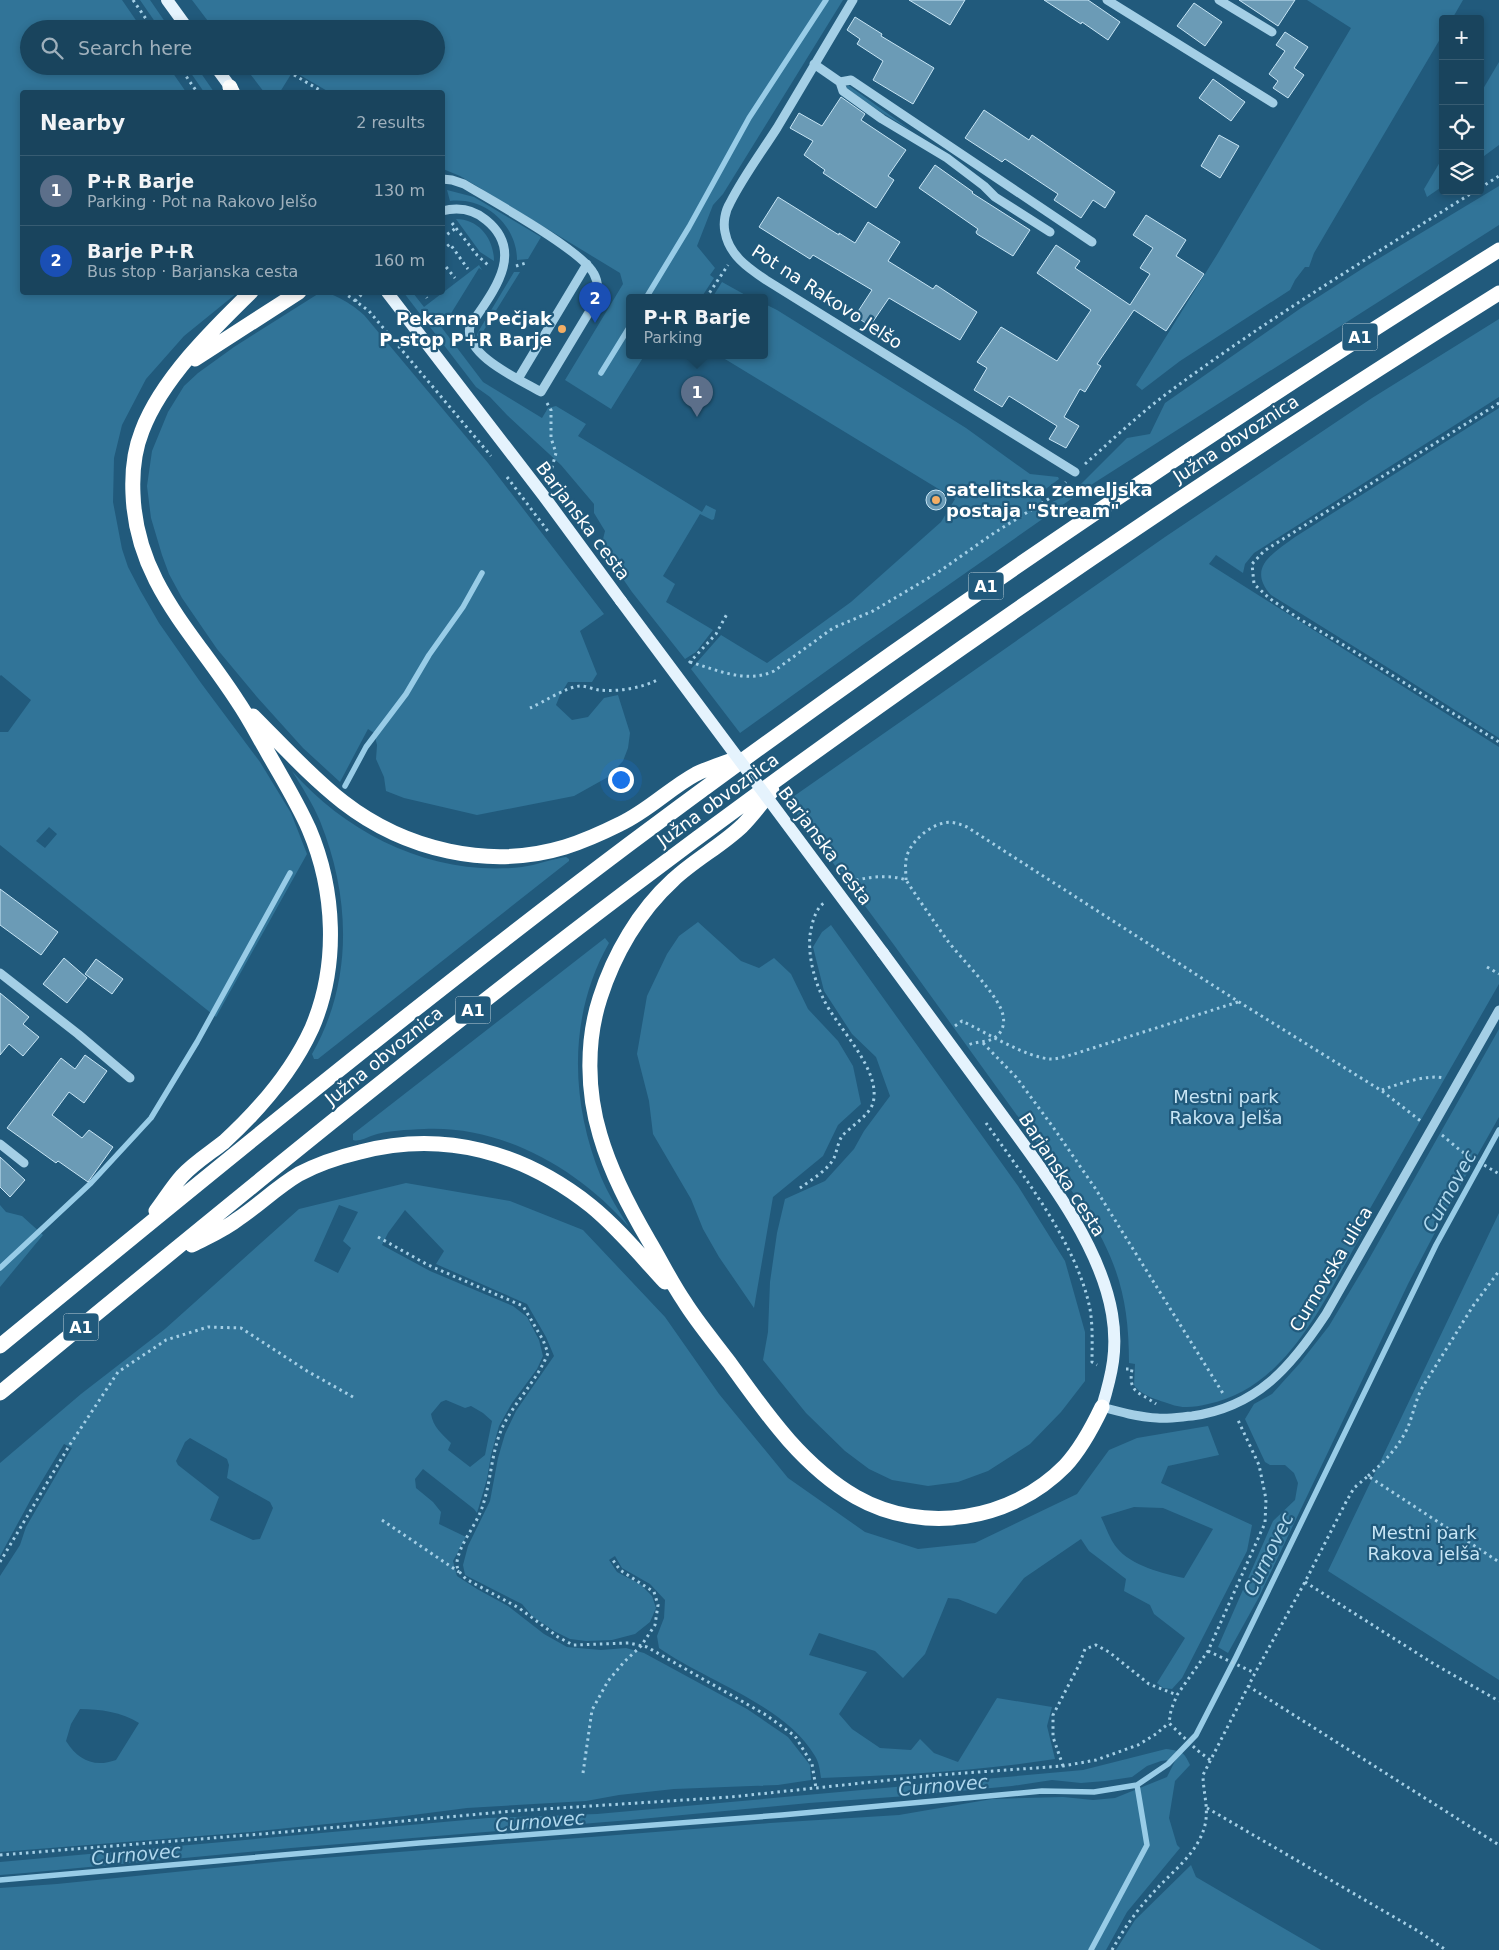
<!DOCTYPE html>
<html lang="en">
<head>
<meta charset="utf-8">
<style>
  body { margin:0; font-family:"DejaVu Sans",sans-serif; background:#224b63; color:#f1f3f6 }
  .controls { position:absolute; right:15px; top:15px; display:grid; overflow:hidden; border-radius:5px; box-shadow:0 2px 8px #0003 }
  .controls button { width:45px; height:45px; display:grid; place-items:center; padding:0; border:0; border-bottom:1px solid #375c72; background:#19445d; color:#f1f3f6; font:25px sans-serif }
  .you { position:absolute; left:620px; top:779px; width:18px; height:18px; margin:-12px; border:4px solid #fff; border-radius:50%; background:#1a73e8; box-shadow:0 0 0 8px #1a73e833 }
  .badge { display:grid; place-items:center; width:32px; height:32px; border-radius:50%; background:#8abfa5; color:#fff; font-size:16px; font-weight:700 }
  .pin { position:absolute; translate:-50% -41px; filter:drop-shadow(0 1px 2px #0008) }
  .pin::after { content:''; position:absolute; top:26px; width:18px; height:15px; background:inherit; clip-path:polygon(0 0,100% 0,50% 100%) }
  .popup { position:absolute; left:626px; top:294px; width:142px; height:65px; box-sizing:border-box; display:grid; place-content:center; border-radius:5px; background:#19445d; filter:drop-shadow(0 1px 4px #0005); font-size:16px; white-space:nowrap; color:#9fb0bc }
  .popup b { font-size:19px; color:#f1f3f6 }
  .popup::after { content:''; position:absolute; left:50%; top:100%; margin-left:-10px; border:10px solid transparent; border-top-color:#19445d }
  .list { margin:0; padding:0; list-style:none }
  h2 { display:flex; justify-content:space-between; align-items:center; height:65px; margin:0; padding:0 20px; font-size:21px }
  h2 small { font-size:16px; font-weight:400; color:#9fb0bc }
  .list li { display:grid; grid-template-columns:32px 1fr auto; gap:15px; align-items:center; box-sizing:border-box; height:70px; padding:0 20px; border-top:1px solid #375c72 }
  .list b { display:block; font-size:19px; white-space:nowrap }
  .list p { margin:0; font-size:16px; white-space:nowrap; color:#9fb0bc }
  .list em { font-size:16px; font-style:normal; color:#9fb0bc }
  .icon { flex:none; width:28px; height:28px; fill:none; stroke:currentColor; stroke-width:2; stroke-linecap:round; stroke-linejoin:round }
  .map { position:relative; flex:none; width:1499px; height:1950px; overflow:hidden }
  .search { position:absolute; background:#19445d; box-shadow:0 2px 8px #0003; left:20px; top:20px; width:425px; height:55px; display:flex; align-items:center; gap:12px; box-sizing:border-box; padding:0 18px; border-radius:28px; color:#9fb0bc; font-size:19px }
  .panel { position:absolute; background:#19445d; box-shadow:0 2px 8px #0003; left:20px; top:90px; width:425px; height:205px; border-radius:5px }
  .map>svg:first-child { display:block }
  .green { fill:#317498; fill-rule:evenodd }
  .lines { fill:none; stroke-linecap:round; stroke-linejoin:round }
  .stream { stroke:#98cce7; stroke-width:5.5 }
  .building { fill:#6b9bb6; stroke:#c7e5f5 }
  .path { stroke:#a4cfe6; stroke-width:3; stroke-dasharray:2.5 4; stroke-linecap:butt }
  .minor { stroke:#a4cfe6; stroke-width:9 }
  .major { stroke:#e5f3fd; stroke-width:12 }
  .highway { stroke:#fff; stroke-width:15 }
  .major-bridge { stroke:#e5f3fd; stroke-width:12 }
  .poi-dot { fill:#f3ae65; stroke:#215a7c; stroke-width:2 }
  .labels { text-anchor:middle; stroke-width:4.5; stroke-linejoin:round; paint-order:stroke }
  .shield { fill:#215a7c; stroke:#bcced8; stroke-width:1 }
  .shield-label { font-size:16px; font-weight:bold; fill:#fff }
  .street-label { font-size:18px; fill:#fff; stroke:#215a7c }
  .poi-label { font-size:18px; font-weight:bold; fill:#fff; stroke:#215a7c; text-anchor:end }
  .park-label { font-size:18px; fill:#c7e5f5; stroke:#215a7c }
  .water-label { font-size:19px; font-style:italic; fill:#afd8ee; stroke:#215a7c }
</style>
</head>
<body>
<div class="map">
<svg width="1499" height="1950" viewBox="0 0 1499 1950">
  <rect width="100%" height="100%" fill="#215a7c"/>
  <!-- green -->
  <path class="green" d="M0 0H122L142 29H29V66H168L186 92H22V292L237 293 184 336 146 379 122 425 114 458 113 502 122 549 128 567 140 590 159 623 201 683 260 762 291 813 307 854 216 1017 0 845V732H8L31 700 1 675 0 676ZM49 827 57 834 45 848 36 841Z
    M140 0H150L170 29H160Z
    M192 0H843L723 194 713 205 697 246 715 268 710 275 714 278 701 298H630V356H644L611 409 565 380 623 284 620 273 460 176 443 169 442 92H329L293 71 280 92H264L244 66H436V29H214Z
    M1307 0H1463L1452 19H1443V34L1331 224 1314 253 1309 267H1305L1295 280 1290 290 1180 361 1142 390 1136 385 1218 253 1351 28Z
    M1499 62V145L1480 159V94Z
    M186 66H196L214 92H204Z
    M848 85 912 131 876 109 846 88Z
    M1443 157V186L1427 197 1424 189Z
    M1499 186V225L1094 483 864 644 740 733 691 669 721 635 767 663 851 602 941 522 955 499 720 356H764L765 304 777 310 966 428 1030 474 1058 477 1059 479 1039 494 1044 506 1073 492 1127 438 1150 434 1165 403 1301 308 1368 265Z
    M447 190 474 197 541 237 528 259 517 260C517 225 485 197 450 201Z
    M456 219C479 219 494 239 494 261L480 252Z
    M479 265 482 270 479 268 442 328 483 382 542 418 548 408 556 406 586 424 578 436 702 512 706 505 716 510 714 519 712 520 700 514 663 576 675 584 666 602 713 630 696 652 685 659 632 592 601 547 605 531 594 513V504L561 465 507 415 490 397 476 387 404 293H413L424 307Z
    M514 272H520L479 338 477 335 478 332Z
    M722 282 749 297 753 298H712Z
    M321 292C333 292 356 307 364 315L488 463 604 614 580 631 597 674 592 682H568L560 695 556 705 572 720 588 717 604 698 618 695 630 733 628 748 623 761 608 777 574 796 477 815 404 798 386 791 384 777 376 759 377 745 374 733 368 729 340 782 303 748 257 697 217 649 182 598 169 574 162 555 151 518 147 486 152 451 168 412 184 386 198 373 234 347Z
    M1499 319V397L1254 553 1245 564 1243 573 1216 555 1209 564 1499 747V984L1360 1226 1362 1234C1325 1298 1288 1388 1208 1404 1195 1407 1183 1409 1170 1404 1159 1400 1141 1396 1134 1385L1135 1364 1129 1363C1129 1300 1118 1261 1084 1208L894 945 787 801 1165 537 1372 398Z
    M1499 408V738L1403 677 1271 595C1246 567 1274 553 1295 537Z
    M292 771C349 836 435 877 522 867 537 865 551 859 566 857L569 859V861L318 1059H314L312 1054C353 982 351 898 320 821 313 804 302 787 292 771Z
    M698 922 741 961 759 968 774 958 791 974 808 1009 838 1041 853 1066 861 1104 838 1125 823 1156 773 1197 754 1308 719 1257 703 1229 691 1199 653 1134 649 1101 637 1054 647 996 667 954 679 936Z
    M831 925 1018 1186 1065 1261 1085 1332V1381L1061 1412 1030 1444 988 1471 958 1482 928 1486 892 1480 869 1469 845 1451 806 1413 763 1360 768 1332 770 1282 777 1233 785 1199 825 1181 854 1149 864 1131 890 1096 876 1057 852 1034 824 991 813 947 822 932Z
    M605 938 609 943C568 1015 570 1101 601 1177 608 1194 619 1211 629 1227 579 1169 502 1125 424 1129 407 1130 387 1130 371 1136 365 1138 359 1142 353 1140V1134Z
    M1499 1029V1117L1451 1202 1408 1284 1259 1597 1228 1653 1218 1647 1273 1521 1295 1500 1298 1483 1294 1473 1285 1465H1270L1265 1462 1245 1419 1254 1404 1272 1394 1300 1363 1329 1326 1365 1266Z
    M406 1183 510 1201 583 1230 665 1317 719 1394 788 1478 865 1532 918 1549 975 1543 1077 1494 1109 1450 1137 1438 1208 1426 1219 1455 1168 1466 1161 1483 1252 1525 1247 1551 1182 1678 1172 1689 1163 1688 1157 1683 1185 1638 1154 1614 1150 1605 1124 1591 1126 1579 1089 1551 1081 1539 1024 1578 996 1614 958 1599 948 1598 925 1654 903 1678 875 1651 819 1633 809 1655 867 1672 839 1714 852 1729 880 1748 911 1750 920 1739 934 1753 958 1762 997 1698 1052 1707 1047 1726 1055 1759C978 1771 899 1775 821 1778 820 1771 819 1762 815 1756 785 1705 706 1681 659 1648L657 1636 664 1618 665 1600 650 1584 622 1568 615 1556 609 1560 617 1572 640 1584 652 1596 656 1608 650 1622 635 1634 612 1640 586 1641 570 1639 554 1631 532 1616 522 1604 465 1575 463 1565 468 1546 490 1501 498 1458 505 1434 516 1411 554 1356 546 1337 527 1304 436 1264 444 1251 405 1210 388 1233 382 1245 430 1271 513 1306 527 1317 539 1340 543 1356 537 1369 512 1403 499 1426 491 1455 487 1479 477 1513 474 1509 423 1469 415 1479 416 1488 433 1502 441 1512 439 1524 466 1537 453 1561 457 1576 477 1589 508 1606 544 1634 567 1647 601 1650 626 1648 644 1653 747 1709 788 1737 810 1765 811 1780 778 1785 674 1789 619 1795 586 1801 467 1808 405 1816 250 1832 0 1852V1576L20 1545 26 1527 72 1448 64 1444 31 1499 0 1556V1463L81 1394 165 1329 299 1209ZM339 1205 358 1212 343 1241 351 1248 338 1273 314 1261ZM446 1400 465 1408 471 1406 483 1413 492 1421 485 1455 470 1467 448 1450 451 1443C442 1434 433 1427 431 1414L441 1402ZM190 1438 227 1459 229 1465 227 1478 270 1502 273 1508 260 1539 253 1540 210 1520 219 1497 178 1465 176 1461 185 1442ZM1134 1507 1163 1508 1213 1529 1184 1578C1164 1574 1130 1565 1117 1548 1110 1540 1106 1527 1101 1517ZM80 1709C100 1709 122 1712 139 1723L116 1760C94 1768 78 1760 66 1741L71 1724Z
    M0 1205 6 1212 22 1216 43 1235 0 1287Z
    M1499 1213V1680L1328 1571Z
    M1166 1749C1181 1751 1184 1751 1190 1765L1175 1781 1169 1818 1177 1845 1180 1848 1127 1912 1106 1950H0V1888L57 1884 284 1861 770 1823 899 1815 992 1799 1063 1797 1093 1800 1115 1798 1167 1777 1176 1759 1161 1761 1147 1766 1132 1777 1105 1781 1081 1783 1052 1780 1012 1786 907 1796 809 1803 630 1820 291 1848 25 1873 0 1875V1862L488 1818 597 1814 1083 1770Z
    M1191 1865 1196 1877 1321 1950H1116L1135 1920Z"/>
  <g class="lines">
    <!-- stream -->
    <path class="stream" d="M646 298 689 227 749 118 826 0
      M601 373 630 326
      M345 786 366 747 406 694 429 655 463 607 482 573
      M0 1268 91 1183 151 1118 197 1042 290 873
      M0 1880 419 1843 782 1815 1042 1791 1094 1792 1137 1785 1168 1764 1196 1735 1236 1657 1436 1245 1499 1130
      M1091 1950 1147 1845 1137 1785"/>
  </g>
  <!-- building -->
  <path class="building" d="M909 0H965L950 25Z
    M1044 0H1088L1120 22 1108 40 1082 22 1081 24Z
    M1239 0H1295L1278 26Z
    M1194 3 1222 22 1205 46 1177 26Z
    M855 17 882 34 881 36 934 68 913 104 873 80 883 61 857 44 860 39 847 30Z
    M1285 32 1308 47 1294 68 1304 75 1288 98 1273 88 1278 81 1269 74 1285 51 1276 45Z
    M1213 79 1245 102 1231 121 1199 98Z
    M841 97 865 114 861 120 906 150 888 176 894 180 876 208 823 173 825 170 804 155 813 141 790 128 799 113 822 126Z
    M984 110 1029 140 1032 135 1115 192 1105 208 1093 200 1081 218 1054 200 1058 194 1005 159 1002 162 965 138Z
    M1219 135 1239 146 1220 178 1201 166Z
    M935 165 973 192 972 193 1030 230 1013 256 977 234 976 232 978 229 919 188Z
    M778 197 839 235V233L855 243 868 222 900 242 888 261 933 289 936 285 977 312 960 340 889 298 870 326 855 316 872 290 813 255 810 259 759 227Z
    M1146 215 1186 240 1176 256 1204 274 1166 331 1134 310 1097 364 1101 366 1085 392 1080 389 1064 417 1079 426 1066 448 1049 439 1057 426 1009 396 1002 407 974 390 987 368 977 362 1001 327 1057 361 1091 310 1037 273 1056 245 1080 261 1075 268 1130 305 1150 274 1140 268 1153 248 1133 235Z
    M926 500a10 10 0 1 1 20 0a10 10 0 1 1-20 0Z
    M0 889 58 932 41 955 0 925Z
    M64 958 87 978 67 1003 43 984Z
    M96 959 123 979 112 994 85 974Z
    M0 993 29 1017 23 1024 39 1037 23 1056 9 1044 0 1055Z
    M85 1055 107 1071 84 1103 69 1092 52 1115 82 1138 89 1130 113 1147 88 1182 58 1161 56 1163 7 1128 61 1058 75 1069Z
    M0 1157 25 1180 10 1197 0 1187Z"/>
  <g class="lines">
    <!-- path -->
    <path class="path" d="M133 0 153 29
      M179 66 197 92
      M294 75 323 92
      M1480 188 1499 176
      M452 223 477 255 489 266
      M442 238 456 228
      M442 250 450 244 468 269
      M442 262 455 278
      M516 266 526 263
      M343 292 369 311 491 456
      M423 292 427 298
      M706 298 728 265
      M355 301 364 292
      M547 403 551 410V438L556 453 549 478
      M1499 403 1264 551 1252 564 1254 584 1269 598 1298 618 1347 647 1499 742
      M1085 464C1111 441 1137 416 1165 395 1264 321 1370 257 1475 191
      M507 477 550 534
      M690 662C717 670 747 684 774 671L833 628 873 611 937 573 994 533 1055 495 1066 482
      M689 663 716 634 728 612
      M530 708C544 702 566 687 580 686 586 686 593 689 599 690 618 692 643 688 659 679
      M906 880C906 874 905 866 906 860 908 844 928 826 944 823 952 821 960 824 967 827L1239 1002 1382 1091 1422 1122
      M850 882C866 877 889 874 906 880 919 900 933 920 947 940 963 961 990 986 1001 1009 1004 1016 1005 1024 1001 1031 993 1044 980 1040 968 1045
      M1487 967 1499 974
      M955 1026 962 1021C985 1032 1027 1058 1051 1059 1058 1059 1067 1056 1074 1054L1238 1002
      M983 1043 1016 1077 1053 1127 1095 1188 1224 1395
      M1382 1090C1398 1084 1427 1074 1444 1078
      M986 1123C1024 1177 1077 1244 1090 1309 1093 1327 1092 1344 1092 1362L1097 1365
      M1442 1135 1461 1151 1499 1174
      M800 1188C811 1180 828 1170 834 1158 837 1151 838 1142 842 1136 851 1126 869 1116 873 1103 882 1069 836 1027 823 998 814 979 808 956 810 935 812 923 815 909 825 902
      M378 1237 428 1265 523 1306 543 1340 548 1353C538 1379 517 1399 504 1424 490 1452 492 1484 480 1513 473 1529 459 1546 457 1562 456 1569 461 1574 466 1579L519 1608 558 1637 573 1645 629 1643 647 1647 766 1715 795 1736 812 1764 816 1788
      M1126 1369H1132C1128 1394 1139 1391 1156 1404
      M1368 1476C1384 1462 1398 1448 1407 1429 1413 1416 1415 1401 1422 1388L1473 1306 1499 1271
      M382 1520 459 1572
      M0 1562 69 1446 118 1372 166 1340 208 1327 241 1328 307 1371 353 1397
      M1305 1582 1434 1664 1499 1701
      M1208 1651 1255 1673
      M1248 1686 1499 1845
      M1210 1760 1197 1750 1169 1723 1171 1710 1177 1695 1208 1651 1265 1523 1266 1499 1259 1465 1237 1418
      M1063 1766 1053 1737V1715L1079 1665 1085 1649 1096 1645 1109 1652 1149 1684 1177 1695
      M583 1773 592 1710 608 1681 624 1662 641 1646 655 1625 658 1605 654 1592 620 1570 612 1559
      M1207 1808 1418 1931 1446 1950
      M0 1855 262 1834 513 1811 731 1797 937 1775 1063 1766 1096 1760 1138 1745 1156 1734 1169 1723
      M1112 1950C1123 1930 1136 1911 1152 1894 1171 1872 1198 1854 1205 1825 1209 1808 1203 1792 1203 1775L1255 1673 1305 1582 1346 1502 1354 1488 1368 1476 1499 1562"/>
    <!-- minor -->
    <path class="minor" d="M853 0C827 43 802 86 777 128 761 153 743 177 730 203 725 211 723 223 725 232 729 255 748 268 766 280L1075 472
      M1107 0 1273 103
      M1219 0 1272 32
      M814 64 840 82 843 91 882 119 947 158 984 186 995 197 1050 232
      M840 82 851 80 1092 242
      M442 179 452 180 464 184C492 201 582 250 594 274 600 285 597 294 594 304L541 392C519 379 463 355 470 326 491 294 527 253 486 220 473 209 458 207 442 211
      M518 379 587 264
      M0 973 78 1034 130 1078
      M0 1144 24 1163
      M1102 1407C1120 1412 1138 1417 1157 1418 1169 1419 1180 1417 1192 1416 1257 1407 1291 1367 1326 1314L1499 1010"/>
    <!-- major -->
    <path class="major" d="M167 0 188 29
      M215 66 234 92
      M387 292 543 495 621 601
      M883 953C921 1004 959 1056 997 1108 1040 1167 1100 1242 1112 1314 1118 1349 1112 1374 1102 1407"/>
    <!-- highway -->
    <path class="highway" d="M230 87 232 92
      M195 359 299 292
      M253 716C282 745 311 777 343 802 405 850 489 870 565 847 584 841 602 833 620 824 648 811 670 788 696 774 708 768 722 764 735 759
      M772 791C762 802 753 815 742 826 721 846 694 860 673 880 639 911 614 954 600 998 586 1041 587 1092 600 1135 611 1173 629 1207 649 1241 661 1261 671 1282 684 1301 697 1322 714 1342 729 1362 765 1412 801 1465 856 1497 923 1535 1011 1521 1065 1466 1081 1449 1092 1428 1102 1407
      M156 1211C165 1199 173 1186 182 1176 194 1163 210 1153 224 1142 259 1110 292 1072 312 1028 339 965 335 890 309 829 297 802 282 778 268 753 258 736 249 718 238 702 194 633 136 582 133 494 132 473 134 451 142 431 161 380 212 330 251 292
      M192 1245C207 1237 224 1230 238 1219 259 1205 277 1187 299 1174 318 1164 339 1157 360 1152 444 1130 523 1152 591 1206 618 1228 641 1256 665 1282
      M0 1346C207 1176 414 1006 628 845 910 634 1201 437 1499 250
      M0 1393C207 1223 414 1052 628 890 909 678 1200 480 1499 293"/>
    <!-- major-bridge -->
    <path class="major-bridge" d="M621 601 883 953"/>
  </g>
  <!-- markers -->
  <g class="poi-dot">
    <circle cx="562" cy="329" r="5"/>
    <circle cx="936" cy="500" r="5"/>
  </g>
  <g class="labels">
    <!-- shield labels -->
    <g class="shield">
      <rect x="1342.5" y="323.5" width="35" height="27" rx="4"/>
      <rect x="968.5" y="572.5" width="35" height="27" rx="4"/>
      <rect x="455.5" y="996.5" width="35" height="27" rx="4"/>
      <rect x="63.5" y="1313.5" width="35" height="27" rx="4"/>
    </g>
    <g class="shield-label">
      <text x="1360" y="343">A1</text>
      <text x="986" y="592">A1</text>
      <text x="473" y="1016">A1</text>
      <text x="81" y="1333">A1</text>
    </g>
    <!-- street labels -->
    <g class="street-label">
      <text transform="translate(827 297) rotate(33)" y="6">Pot na Rakovo Jelšo</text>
      <text transform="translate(1236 439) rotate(-33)" y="6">Južna obvoznica</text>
      <text transform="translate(583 521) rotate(53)" y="6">Barjanska cesta</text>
      <text transform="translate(718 800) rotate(-36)" y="6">Južna obvoznica</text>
      <text transform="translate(825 846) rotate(53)" y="6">Barjanska cesta</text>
      <text transform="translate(384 1056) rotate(-39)" y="6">Južna obvoznica</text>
      <text transform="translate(1062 1175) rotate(57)" y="6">Barjanska cesta</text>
      <text transform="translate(1331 1269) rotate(-59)" y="6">Curnovska ulica</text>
    </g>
    <!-- poi labels -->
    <g class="poi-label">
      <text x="552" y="325">Pekarna Pečjak<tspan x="552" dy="21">P-stop P+R Barje</tspan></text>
      <text x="946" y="496" text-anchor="start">satelitska zemeljska<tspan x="946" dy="21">postaja "Stream"</tspan></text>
    </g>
    <!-- park labels -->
    <g class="park-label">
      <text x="1226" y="1103">Mestni park<tspan x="1226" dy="21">Rakova Jelša</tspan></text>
      <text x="1424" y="1539">Mestni park<tspan x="1424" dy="21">Rakova jelša</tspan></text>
    </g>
    <!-- water labels -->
    <g class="water-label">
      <text transform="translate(1449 1191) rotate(-61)" y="7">Curnovec</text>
      <text transform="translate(1268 1554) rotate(-64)" y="7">Curnovec</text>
      <text transform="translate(943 1785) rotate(-5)" y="7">Curnovec</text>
      <text transform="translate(540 1821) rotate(-5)" y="7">Curnovec</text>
      <text transform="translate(136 1854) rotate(-5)" y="7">Curnovec</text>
    </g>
  </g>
</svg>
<div class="controls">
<button>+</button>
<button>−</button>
<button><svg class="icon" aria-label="locate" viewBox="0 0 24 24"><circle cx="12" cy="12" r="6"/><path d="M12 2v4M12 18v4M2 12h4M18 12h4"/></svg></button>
<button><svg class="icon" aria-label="layers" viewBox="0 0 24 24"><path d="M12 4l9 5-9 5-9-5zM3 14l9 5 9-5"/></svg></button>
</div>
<div class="you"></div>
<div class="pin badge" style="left:697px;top:417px;background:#5c6f8a">1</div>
<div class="popup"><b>P+R Barje</b>Parking</div>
<div class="pin badge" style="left:595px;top:323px;background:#1a4fb4">2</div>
<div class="search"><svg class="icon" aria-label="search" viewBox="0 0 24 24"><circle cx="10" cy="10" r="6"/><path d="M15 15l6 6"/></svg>Search here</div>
<section class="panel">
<h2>Nearby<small>2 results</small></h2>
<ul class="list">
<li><span class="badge" style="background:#5c6f8a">1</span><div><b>P+R Barje</b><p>Parking · Pot na Rakovo Jelšo</p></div><em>130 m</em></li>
<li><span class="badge" style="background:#1a4fb4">2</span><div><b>Barje P+R</b><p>Bus stop · Barjanska cesta</p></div><em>160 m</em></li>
</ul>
</section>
</div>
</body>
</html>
